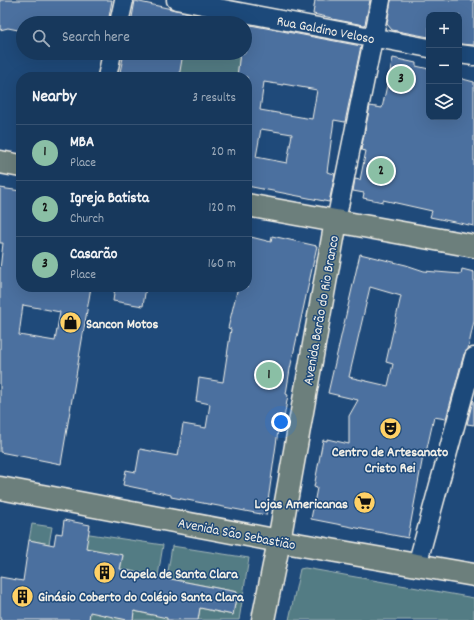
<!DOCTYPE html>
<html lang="en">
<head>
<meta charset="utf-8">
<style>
  body { margin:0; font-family:Dekko,sans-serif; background:#244365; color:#f1f3f6 }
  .controls { position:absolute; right:12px; top:12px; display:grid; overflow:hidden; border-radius:8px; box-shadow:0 4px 16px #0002 }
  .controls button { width:36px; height:36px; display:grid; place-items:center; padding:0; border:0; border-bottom:1px solid #365272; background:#17385c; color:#f1f3f6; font:20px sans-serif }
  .you { position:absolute; left:281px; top:422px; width:14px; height:14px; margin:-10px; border:3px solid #fff; border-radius:50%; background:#1a73e8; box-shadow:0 0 0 6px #1a73e833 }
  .badge { display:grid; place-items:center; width:26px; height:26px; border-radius:50%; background:#8abfa5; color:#111; font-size:13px; font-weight:700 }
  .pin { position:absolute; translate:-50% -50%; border:2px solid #fff; box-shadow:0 1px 4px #0006 }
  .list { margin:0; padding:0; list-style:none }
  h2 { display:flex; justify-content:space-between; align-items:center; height:52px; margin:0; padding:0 16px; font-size:17px }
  h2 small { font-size:13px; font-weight:400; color:#9eacbb }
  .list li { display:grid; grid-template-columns:26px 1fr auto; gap:12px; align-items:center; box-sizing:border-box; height:56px; padding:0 16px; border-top:1px solid #365272 }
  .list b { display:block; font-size:15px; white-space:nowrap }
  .list p { margin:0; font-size:13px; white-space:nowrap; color:#9eacbb }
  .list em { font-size:13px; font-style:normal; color:#9eacbb }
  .icon { flex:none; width:22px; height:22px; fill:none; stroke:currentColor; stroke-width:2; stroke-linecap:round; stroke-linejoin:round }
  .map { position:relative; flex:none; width:474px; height:620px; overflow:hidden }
  .search { position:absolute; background:#17385c; box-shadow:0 4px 16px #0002; left:16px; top:16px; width:236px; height:44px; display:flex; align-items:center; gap:10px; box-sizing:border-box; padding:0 14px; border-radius:22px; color:#9eacbb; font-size:15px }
  .panel { position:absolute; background:#17385c; box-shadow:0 4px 16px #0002; left:16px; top:72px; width:236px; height:220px; border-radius:16px }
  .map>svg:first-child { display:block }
  .green { fill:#527c84; stroke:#a3b6b6 }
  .building { fill:#4b709f; stroke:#f4f1e8; fill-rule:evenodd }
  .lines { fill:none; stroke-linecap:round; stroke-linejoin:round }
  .minor-casing { stroke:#f4f1e8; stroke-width:21 }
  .major-casing { stroke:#f4f1e8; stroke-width:25 }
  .minor { stroke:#1f4a7a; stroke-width:18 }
  .major { stroke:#6c7f7c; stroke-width:22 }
  .labels { text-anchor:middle; stroke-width:3; stroke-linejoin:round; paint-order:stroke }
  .street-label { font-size:14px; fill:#f4f1e8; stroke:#1f4a7a }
  .poi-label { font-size:14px; font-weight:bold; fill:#f4f1e8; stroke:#1f4a7a; text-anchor:start }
</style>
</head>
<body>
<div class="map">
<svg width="474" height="620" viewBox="0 0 474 620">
  <rect width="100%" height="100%" fill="#1f4a7a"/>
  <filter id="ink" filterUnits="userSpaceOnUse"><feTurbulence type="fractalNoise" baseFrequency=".025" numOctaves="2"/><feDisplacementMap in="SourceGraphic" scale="8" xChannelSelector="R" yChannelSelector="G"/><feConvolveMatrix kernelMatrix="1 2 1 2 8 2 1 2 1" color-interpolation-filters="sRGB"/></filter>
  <g filter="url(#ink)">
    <!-- green -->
    <path class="green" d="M190 13 206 16V23H188Z
      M183 53H212L233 55V53H240L237 77H183L177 76Z
      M32 524 52 527 49 544 29 540Z
      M83 533 163 545 158 576 115 598 123 556 85 592Z
      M172 546 249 558 239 620H198L200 608 233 615 237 592 167 578Z
      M305 568 474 598V620H289L300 569Z
      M90 609 127 620H89Z
      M134 611 151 615 169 611 167 620H133Z"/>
    <!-- building -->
    <path class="building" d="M0 0H112L108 23H23V31L8 28 0 30Z
      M315 0H370L365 24 364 25 332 19V18L313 14Z
      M391 0H474V45L459 44V15H429V37L392 30 387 24Z
      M135 1 190 13 188 23H131Z
      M245 24 361 46 345 122 334 120 327 172 335 174 329 202 247 186V77H237L240 53H245ZM264 82 283 85V84L317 90 312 119 260 110ZM261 129 292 134 287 163 256 157Z
      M124 53H183L179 77H119Z
      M393 58 416 63V66L429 69V117H459V78L474 82V226L430 217 432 211 383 200V202L363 198 364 193 353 191 355 179 360 180 366 151 361 150 370 106 382 108Z
      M0 188 21 191V287H91L61 464 0 452V270L3 243H0ZM23 305 60 312 55 341 19 335Z
      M247 236 271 242 272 236 317 246 290 369 286 394 288 395 284 418 280 417 266 515 171 497V495L123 485 126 470 136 472 140 449 178 456 183 424 206 428 210 404 196 401 199 378 223 382 231 329 228 328 238 287H247Z
      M360 254 406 265 424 271 461 274 462 269 474 272V321L468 349 464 354 446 419 434 417 425 457 423 456 408 538 311 519 317 488 314 487 323 440 327 441V439L349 444V416L358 400 328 393ZM370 287 401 296 386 362 393 364 388 386 349 377Z
      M115 287H146L143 306 113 301Z
      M473 400 474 401V425L467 424Z
      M64 520 90 525 86 548 123 555 120 569 237 592 233 615 200 608 198 620H167V618L134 611 133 620H127L90 612 89 620H0V577L23 581 29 540 54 545 56 533 62 534Z"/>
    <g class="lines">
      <defs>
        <path id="minor" d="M176 0 429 48
          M119 23 124 0
          M459 54 474 56
          M107 77 112 53
          M336 221 381 0
          M417 565 474 357"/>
        <path id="major" d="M0 162 21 166
          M247 205 474 246
          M0 488 279 541 474 575
          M263 620 279 541 336 221"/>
      </defs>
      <!-- minor casing -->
      <use href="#minor" class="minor-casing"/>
      <!-- major casing -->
      <use href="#major" class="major-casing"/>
      <!-- minor -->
      <use href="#minor" class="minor"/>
      <!-- major -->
      <use href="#major" class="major"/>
    </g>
  </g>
  <!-- icons -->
  <defs>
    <symbol id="shop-disc" viewBox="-11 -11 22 22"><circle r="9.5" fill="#ffd166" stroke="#1f4a7a"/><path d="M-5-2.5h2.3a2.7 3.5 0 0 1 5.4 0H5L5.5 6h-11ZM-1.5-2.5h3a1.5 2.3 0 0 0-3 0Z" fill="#111"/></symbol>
    <symbol id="theatre-disc" viewBox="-11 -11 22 22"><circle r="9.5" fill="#ffd166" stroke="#1f4a7a"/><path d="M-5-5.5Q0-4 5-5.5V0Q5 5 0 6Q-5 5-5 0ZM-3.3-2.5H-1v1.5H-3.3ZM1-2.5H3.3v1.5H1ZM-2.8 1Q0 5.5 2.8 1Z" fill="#111"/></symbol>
    <symbol id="supermarket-disc" viewBox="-11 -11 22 22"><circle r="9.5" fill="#ffd166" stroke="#1f4a7a"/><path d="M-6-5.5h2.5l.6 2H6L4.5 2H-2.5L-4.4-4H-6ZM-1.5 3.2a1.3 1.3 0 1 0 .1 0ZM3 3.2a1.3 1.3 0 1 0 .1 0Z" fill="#111"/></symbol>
    <symbol id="building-disc" viewBox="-11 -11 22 22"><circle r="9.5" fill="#ffd166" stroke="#1f4a7a"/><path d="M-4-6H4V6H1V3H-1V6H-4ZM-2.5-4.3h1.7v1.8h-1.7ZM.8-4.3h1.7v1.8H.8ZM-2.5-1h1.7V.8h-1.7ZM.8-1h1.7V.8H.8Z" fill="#111"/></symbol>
  </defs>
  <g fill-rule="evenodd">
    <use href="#shop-disc" x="58" y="310" width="25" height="25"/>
    <use href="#theatre-disc" x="378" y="416" width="25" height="25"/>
    <use href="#supermarket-disc" x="352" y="490" width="25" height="25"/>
    <use href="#building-disc" x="92" y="560" width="25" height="25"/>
    <use href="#building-disc" x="10" y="584" width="25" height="25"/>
  </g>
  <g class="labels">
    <!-- street labels -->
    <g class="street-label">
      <text transform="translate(326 29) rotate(11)" y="5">Rua Galdino Veloso</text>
      <text transform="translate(320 310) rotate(-80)" y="5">Avenida Barão do Rio Branco</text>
      <text transform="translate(237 533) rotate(11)" y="5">Avenida São Sebastião</text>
    </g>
    <!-- poi labels -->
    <g class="poi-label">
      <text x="86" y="328">Sancon Motos</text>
      <text x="390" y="456" text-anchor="middle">Centro de Artesanato<tspan x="390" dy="16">Cristo Rei</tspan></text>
      <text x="348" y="508" text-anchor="end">Lojas Americanas</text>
      <text x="120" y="578">Capela de Santa Clara</text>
      <text x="38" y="601">Ginásio Coberto do Colégio Santa Clara</text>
    </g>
  </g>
</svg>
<div class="controls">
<button>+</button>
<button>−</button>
<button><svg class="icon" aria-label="layers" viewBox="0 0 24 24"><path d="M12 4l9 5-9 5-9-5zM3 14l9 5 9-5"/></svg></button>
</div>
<div class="you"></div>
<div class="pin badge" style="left:269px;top:375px">1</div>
<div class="pin badge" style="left:381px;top:171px">2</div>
<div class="pin badge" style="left:401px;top:79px">3</div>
<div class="search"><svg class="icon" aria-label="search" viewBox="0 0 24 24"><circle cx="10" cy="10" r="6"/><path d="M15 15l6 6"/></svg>Search here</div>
<section class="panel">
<h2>Nearby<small>3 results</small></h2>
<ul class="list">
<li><span class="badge">1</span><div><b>MBA</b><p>Place</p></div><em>20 m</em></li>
<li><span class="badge">2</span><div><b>Igreja Batista</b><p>Church</p></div><em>120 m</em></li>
<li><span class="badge">3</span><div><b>Casarão</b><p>Place</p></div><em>160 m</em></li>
</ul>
</section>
</div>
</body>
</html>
